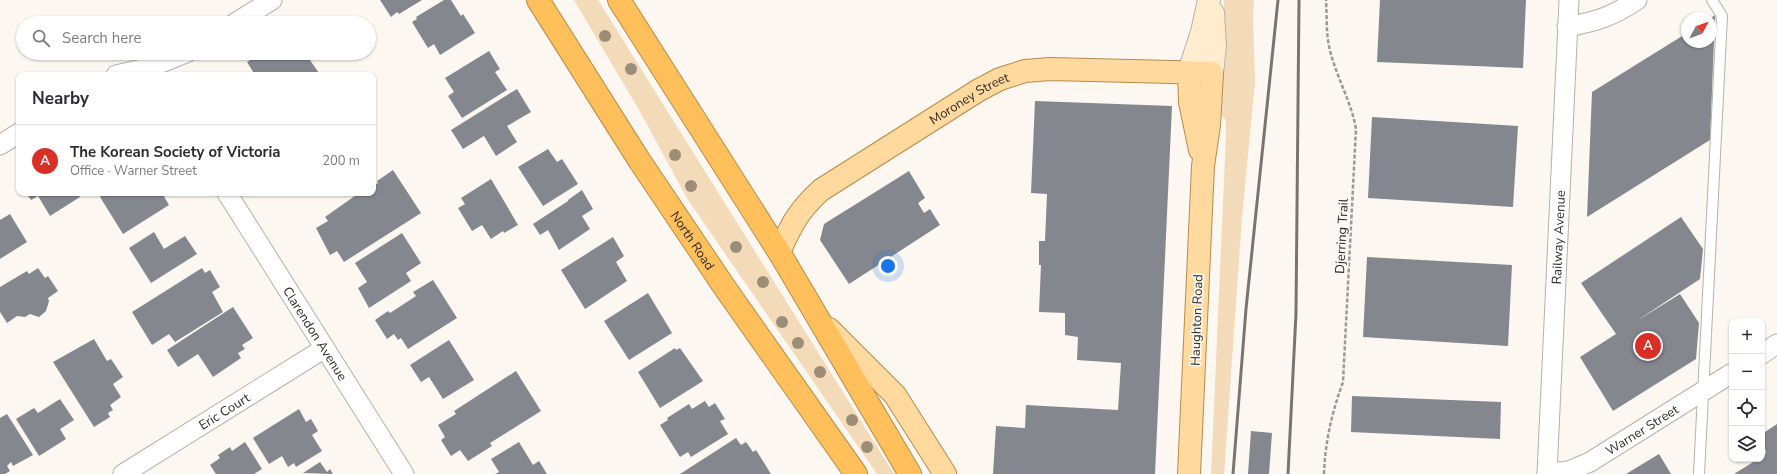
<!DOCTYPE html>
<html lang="en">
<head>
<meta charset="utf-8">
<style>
  body { margin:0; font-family:"Nunito Sans",sans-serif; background:#f2f2f3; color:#2b2b33 }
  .controls { position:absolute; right:12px; bottom:12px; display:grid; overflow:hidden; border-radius:8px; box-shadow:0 1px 3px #0004 }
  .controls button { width:36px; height:36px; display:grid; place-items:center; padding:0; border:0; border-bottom:1px solid #e1e1e2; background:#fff; color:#2b2b33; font:20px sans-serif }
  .compass { position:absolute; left:1681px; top:12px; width:36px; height:36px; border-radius:50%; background:#fff; box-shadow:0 1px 3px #0004; rotate:49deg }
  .you { position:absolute; left:888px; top:266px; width:14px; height:14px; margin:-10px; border:3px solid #fff; border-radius:50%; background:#1a73e8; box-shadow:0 0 0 6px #1a73e833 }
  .badge { display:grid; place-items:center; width:26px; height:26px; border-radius:50%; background:#d93025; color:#fff; font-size:13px; font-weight:700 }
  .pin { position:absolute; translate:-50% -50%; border:2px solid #fff; box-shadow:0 1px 4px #0006 }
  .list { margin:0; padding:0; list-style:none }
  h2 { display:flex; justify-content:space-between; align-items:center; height:52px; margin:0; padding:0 16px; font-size:17px }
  h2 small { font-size:13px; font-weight:400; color:#7c7c81 }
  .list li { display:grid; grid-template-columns:26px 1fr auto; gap:12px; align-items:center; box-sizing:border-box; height:72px; padding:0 16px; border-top:1px solid #e1e1e2 }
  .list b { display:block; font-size:15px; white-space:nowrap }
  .list p { margin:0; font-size:13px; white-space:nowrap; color:#7c7c81 }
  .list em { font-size:13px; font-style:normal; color:#7c7c81 }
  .icon { flex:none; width:22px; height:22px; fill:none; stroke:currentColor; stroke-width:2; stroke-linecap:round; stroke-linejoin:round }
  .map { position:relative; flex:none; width:1777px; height:474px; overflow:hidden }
  .search { position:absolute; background:#fff; box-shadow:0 1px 3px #0004; left:16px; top:16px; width:360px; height:44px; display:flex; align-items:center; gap:10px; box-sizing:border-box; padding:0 14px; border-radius:22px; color:#7c7c81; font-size:15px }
  .panel { position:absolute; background:#fff; box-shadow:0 1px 3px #0004; left:16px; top:72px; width:360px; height:124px; border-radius:8px }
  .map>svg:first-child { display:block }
  .green { fill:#f3dbba }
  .building { fill:#84878e }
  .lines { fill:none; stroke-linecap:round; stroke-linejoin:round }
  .lane-casing { stroke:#b6b1aa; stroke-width:12 }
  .street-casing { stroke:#b6b1aa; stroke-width:21 }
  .secondary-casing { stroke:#b6b1aa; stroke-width:24 }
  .primary-casing { stroke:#b68c4a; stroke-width:24 }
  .highway-casing { stroke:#b68c4a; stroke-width:24 }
  .path { stroke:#9c9993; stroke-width:2.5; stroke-dasharray:4 2; stroke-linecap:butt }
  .lane { stroke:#fff; stroke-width:10 }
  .street { stroke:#fff; stroke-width:19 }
  .secondary { stroke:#ffecce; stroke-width:22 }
  .primary { stroke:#ffd99d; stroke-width:22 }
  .highway { stroke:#ffc05c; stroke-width:22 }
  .rail { stroke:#787570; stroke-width:3 }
  .tree { fill:#9c8d76 }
  .labels { text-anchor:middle; stroke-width:3.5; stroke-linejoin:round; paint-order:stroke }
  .street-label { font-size:13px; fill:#2e2c29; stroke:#fcf7f0 }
</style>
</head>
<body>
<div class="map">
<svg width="1777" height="474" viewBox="0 0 1777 474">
  <rect width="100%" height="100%" fill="#fcf7f0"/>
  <!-- green -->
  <path class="green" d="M574 0H598L894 474H877L688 200 639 110Z
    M1224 0H1254L1253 16 1255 82 1242 217 1224 474H1211L1226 135V120L1218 112 1217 104Z"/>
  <!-- building -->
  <path class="building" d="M380 0H422L399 14 397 12 391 17Z
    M444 0H451L461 16 463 14 475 33 440 55 434 44 428 48 412 22 417 19 416 17Z
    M1380 0H1526L1523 68 1377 62Z
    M1715 15 1710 140 1587 217 1592 92 1687 33V42H1711V18Z
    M489 51 500 69 495 72 507 90 462 118 448 96 454 92 445 78Z
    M261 53H305L319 73 316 75H255L247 62Z
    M517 89 531 112 507 126 517 142 496 156 484 136 463 149 451 130Z
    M1035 101 1172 106 1155 474H993L996 426 1025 428 1026 405 1118 410 1121 363 1077 360 1078 337 1065 335V313L1039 312 1041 265H1039V241H1045L1047 194 1031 193Z
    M1372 117 1518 126 1513 207 1368 198Z
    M548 149 557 162 562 159 578 184 543 206 518 167Z
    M393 170 421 213 344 262 337 251 330 255 316 228 328 221 325 217 359 193H373V186L378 183 377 181Z
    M909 171 925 198 918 203 924 213 930 209 940 225 849 284 820 240 824 224Z
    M491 179 518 225 504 233 503 231 491 239 482 225 472 231 458 208 465 204 461 198Z
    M582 190 593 209 582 216 590 229 559 250 548 230 540 235 533 224 568 201V200Z
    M26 193H77L80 197 50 216 38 196 31 200Z
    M106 193H145L146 195 148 193H162L169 205 123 234 100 197Z
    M10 214 27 242 0 259V220Z
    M1681 217 1703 249 1700 279 1635 322 1680 294 1699 323 1696 359 1613 411 1580 357 1616 334 1581 283Z
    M154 232 164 249 185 236 197 254 151 283 129 248Z
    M402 233 421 263 406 273 411 281 369 308 358 288 367 282 355 263Z
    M613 237 624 256 616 262 627 281 585 309 561 270Z
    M1367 257 1512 265 1508 346 1363 337Z
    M38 268 45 278 48 276 58 291 48 298 49 301 46 311 39 317 30 314 25 317 17 316 7 323 0 312V287L27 271 29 274Z
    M202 268 205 273 210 270 220 287 212 292 223 312 175 342 169 334 152 345 132 312Z
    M433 280 457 318 408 349 401 338 398 340 394 334 387 339 375 320 388 311 390 313 416 296 413 292Z
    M648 293 672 333 629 360 604 321Z
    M233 307 253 338 242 345 245 349 238 353 241 358 213 377 198 354 178 367 167 350Z
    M94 339 107 361 111 359 123 377 113 384 121 397 110 405 113 410 108 413 110 417 94 427 53 362Z
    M449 340 474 380 443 399 429 377 421 382 410 365Z
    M675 348 676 350 680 348 703 381 660 408 638 372Z
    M516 371 541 411 490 443 492 446 468 461 460 450 451 456 441 440 445 437 438 425 456 414 454 411Z
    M1352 396 1501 402 1500 439 1351 432Z
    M60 399 74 420 60 429 66 439 39 456 16 419 34 408 38 413Z
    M705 401 709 407 715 403 725 419 720 421 728 434 691 457 688 452 680 457 660 425 668 420 667 418 689 404 692 409Z
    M299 409 306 422 311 419 318 431 312 435 322 451 296 467 294 463 288 467 282 456 269 464 253 438Z
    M7 414 33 455 13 466 11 462 7 466 10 471 5 474H0V418Z
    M1777 424V474H1734L1758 459H1762V456L1766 453 1762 434Z
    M1251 431 1272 433 1269 474H1248Z
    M736 438 741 445 746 442 753 452 756 450 771 474H680Z
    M245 442 262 469 254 474H216L210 465 220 458 218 455 230 447 232 451Z
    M519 442 533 465 539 461 547 474H495L499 472 491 459Z
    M1659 454 1671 474H1626Z
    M320 462 327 472 330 469 333 474 303 473Z"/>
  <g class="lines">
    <defs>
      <path id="lane" d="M1699 474 1722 16 1712 0"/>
      <g id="street">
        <path d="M235 23 272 0"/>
        <path d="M1567 27C1598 21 1611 17 1637 0"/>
        <path d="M116 75 151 67 186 53"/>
        <path d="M0 145 19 133"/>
        <path id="s1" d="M227 193 404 474"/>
        <path d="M1762 354 1777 344"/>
        <path id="s2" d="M1547 473 1569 471 1590 462 1732 373"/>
        <path id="s3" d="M123 474 325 348"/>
        <path id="s4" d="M1547 474 1569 0"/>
      </g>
      <path id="secondary" d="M1189 72 1202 32 1209 0
        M1212 73 1215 46 1213 13"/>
      <g id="primary">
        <path d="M1189 72 1190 102 1200 150"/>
        <path id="s5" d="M779 252C792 224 798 211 821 190L979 90 1000 79 1025 71 1050 69 1212 73 1209 125 1203 166 1189 474"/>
        <path d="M829 329 895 395 945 474"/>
      </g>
      <g id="highway">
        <path id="s6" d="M538 0 639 160 725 288 856 474"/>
        <path d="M619 0 779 252 910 474"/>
      </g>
    </defs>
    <!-- lane casing -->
    <use href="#lane" class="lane-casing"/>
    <!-- street casing -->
    <use href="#street" class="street-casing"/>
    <!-- secondary casing -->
    <use href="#secondary" class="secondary-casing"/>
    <!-- primary casing -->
    <use href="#primary" class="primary-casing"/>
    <!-- highway casing -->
    <use href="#highway" class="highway-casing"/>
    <!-- path -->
    <path class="path" d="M1324 474C1325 442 1332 412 1343 382L1356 129C1351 100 1335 75 1329 46 1326 32 1327 15 1326 0"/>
    <!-- lane -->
    <use href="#lane" class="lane"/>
    <!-- street -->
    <use href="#street" class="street"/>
    <!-- secondary -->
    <use href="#secondary" class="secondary"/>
    <!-- primary -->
    <use href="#primary" class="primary"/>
    <!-- highway -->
    <use href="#highway" class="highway"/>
    <!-- rail -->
    <path class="rail" d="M1233 474 1246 309 1278 0
      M1288 474 1296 313 1299 0"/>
  </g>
  <!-- trees -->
  <g class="tree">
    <circle cx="605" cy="36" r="6"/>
    <circle cx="631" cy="69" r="6"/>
    <circle cx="675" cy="155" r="6"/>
    <circle cx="691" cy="186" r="6"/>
    <circle cx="736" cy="247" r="6"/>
    <circle cx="763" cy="282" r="6"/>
    <circle cx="782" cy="322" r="6"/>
    <circle cx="798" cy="343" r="6"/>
    <circle cx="820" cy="372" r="6"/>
    <circle cx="852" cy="420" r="6"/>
    <circle cx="867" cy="447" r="6"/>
  </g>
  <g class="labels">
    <!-- street labels -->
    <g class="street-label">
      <text dy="5" stroke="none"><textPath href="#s5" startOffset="250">Moroney Street</textPath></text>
      <text transform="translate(1341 236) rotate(-87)" y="5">Djerring Trail</text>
      <text dy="5" stroke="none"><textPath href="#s4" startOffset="237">Railway Avenue</textPath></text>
      <text dy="5" stroke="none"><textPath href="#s6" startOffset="286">North Road</textPath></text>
      <text transform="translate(1196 320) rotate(-88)" y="5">Haughton Road</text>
      <text dy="5" stroke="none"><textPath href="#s1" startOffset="166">Clarendon Avenue</textPath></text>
      <text dy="5" stroke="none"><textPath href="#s3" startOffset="119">Eric Court</textPath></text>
      <text dy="5" stroke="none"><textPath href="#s2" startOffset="106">Warner Street</textPath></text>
    </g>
  </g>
</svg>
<div class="controls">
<button>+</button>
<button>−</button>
<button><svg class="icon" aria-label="locate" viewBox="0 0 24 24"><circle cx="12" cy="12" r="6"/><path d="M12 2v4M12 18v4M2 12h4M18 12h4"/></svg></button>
<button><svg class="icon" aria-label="layers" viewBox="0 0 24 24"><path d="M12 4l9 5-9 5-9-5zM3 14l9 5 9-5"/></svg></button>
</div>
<svg class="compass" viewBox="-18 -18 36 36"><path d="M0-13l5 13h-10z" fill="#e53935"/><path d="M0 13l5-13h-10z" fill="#7c7c81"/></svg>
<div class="you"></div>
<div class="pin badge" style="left:1648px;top:346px">A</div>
<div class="search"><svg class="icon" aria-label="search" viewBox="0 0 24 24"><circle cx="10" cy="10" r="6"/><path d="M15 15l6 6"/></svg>Search here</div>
<section class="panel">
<h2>Nearby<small></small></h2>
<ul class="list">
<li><span class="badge">A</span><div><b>The Korean Society of Victoria</b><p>Office · Warner Street</p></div><em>200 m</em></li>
</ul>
</section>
</div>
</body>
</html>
